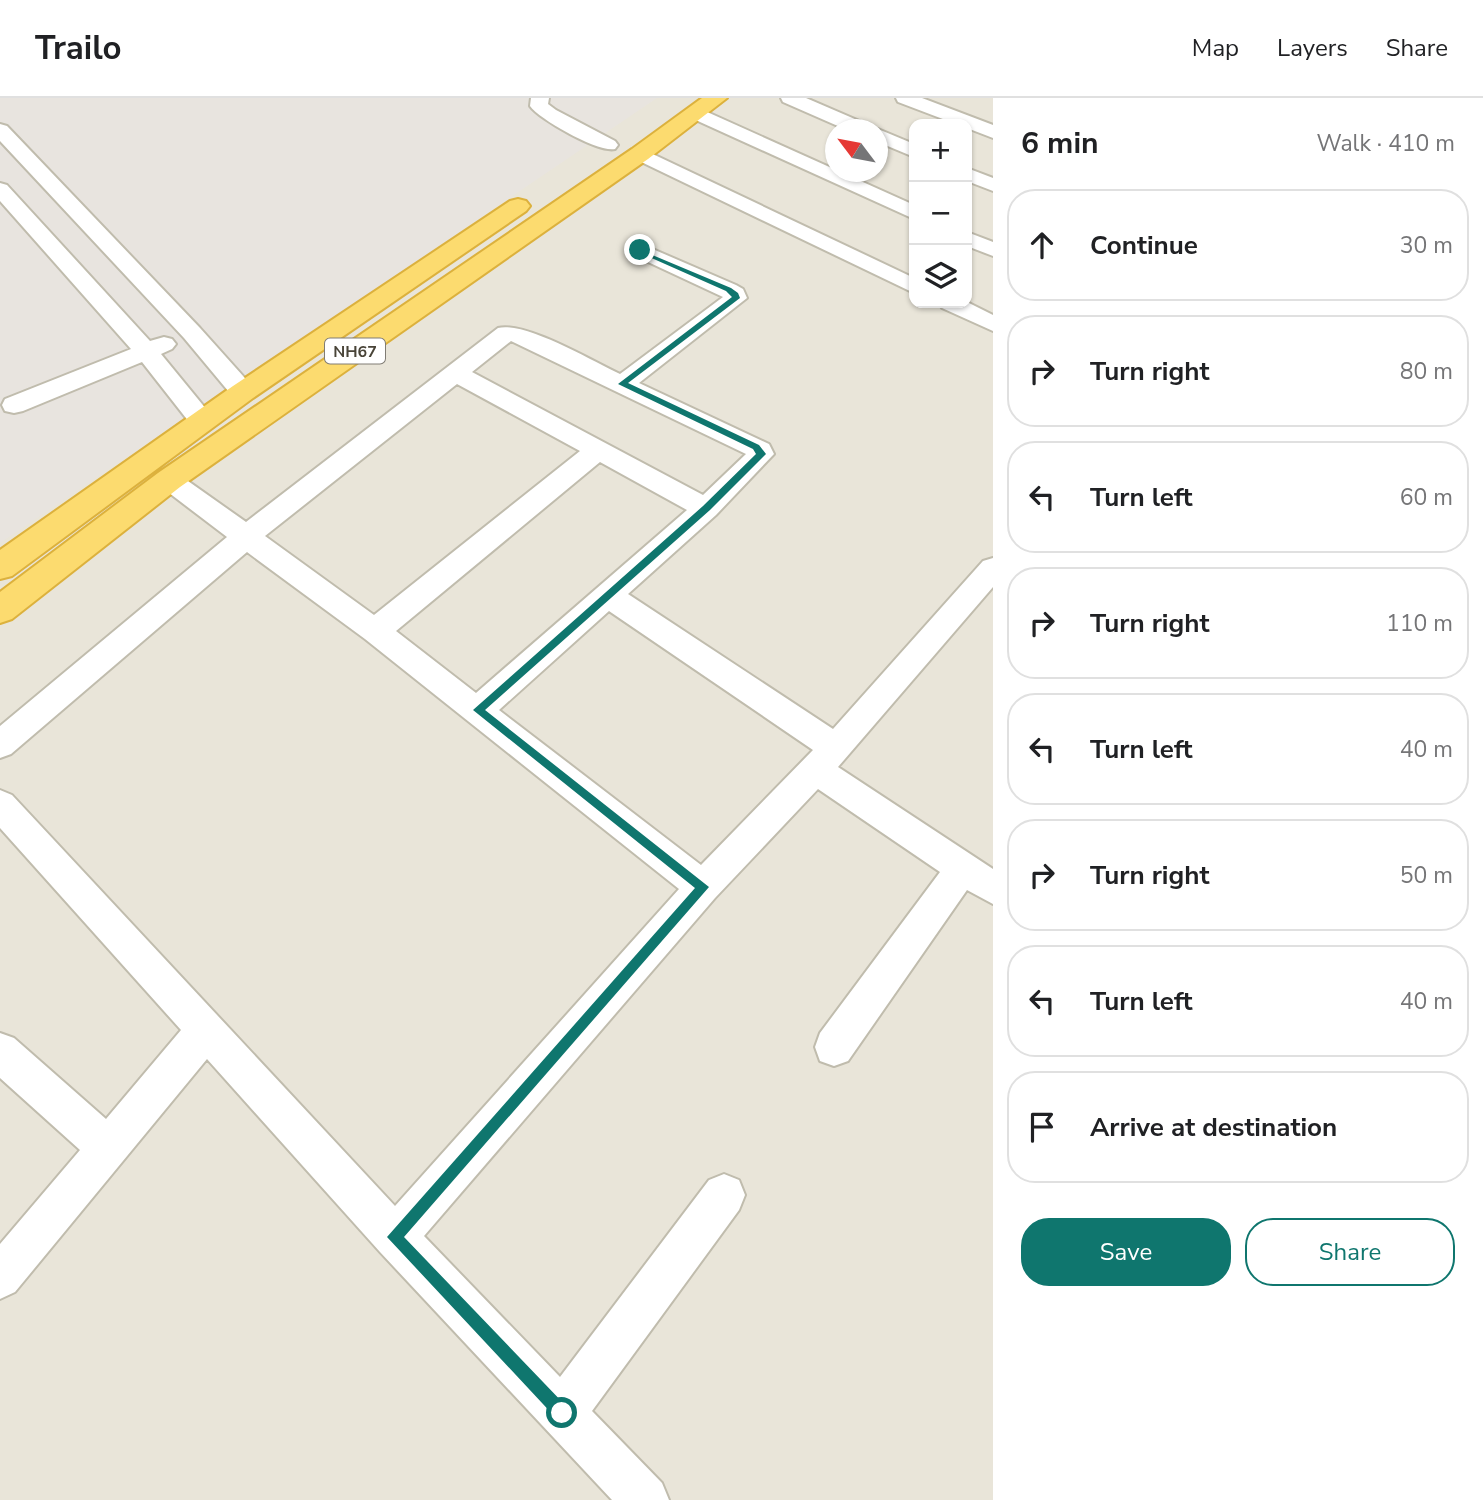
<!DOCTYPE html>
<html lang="en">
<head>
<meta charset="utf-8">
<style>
  body { margin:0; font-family:"Nunito Sans",sans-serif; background:#f6f6f6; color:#202124 }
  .controls { position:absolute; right:21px; top:21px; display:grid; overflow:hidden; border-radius:14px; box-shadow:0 2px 5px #0004 }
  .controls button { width:63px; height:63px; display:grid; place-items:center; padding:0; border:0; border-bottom:2px solid #e0e0e0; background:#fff; color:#202124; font:35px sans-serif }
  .compass { position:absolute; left:825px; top:21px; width:63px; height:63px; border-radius:50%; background:#fff; box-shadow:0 2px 5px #0004; rotate:302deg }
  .stop { position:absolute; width:21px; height:21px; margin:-16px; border:5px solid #0f766e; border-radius:50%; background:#fff }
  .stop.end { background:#0f766e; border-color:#fff; box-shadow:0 2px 7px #0008 }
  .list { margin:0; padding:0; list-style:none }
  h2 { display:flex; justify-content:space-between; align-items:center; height:91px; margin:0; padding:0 28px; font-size:30px }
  h2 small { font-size:23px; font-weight:400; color:#757577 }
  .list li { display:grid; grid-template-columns:46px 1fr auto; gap:21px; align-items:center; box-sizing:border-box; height:112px; margin:0 14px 14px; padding:0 14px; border:2px solid #e0e0e0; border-radius:28px }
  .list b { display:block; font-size:26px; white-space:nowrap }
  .list em { font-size:23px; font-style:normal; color:#757577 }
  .actions { display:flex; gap:14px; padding:21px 28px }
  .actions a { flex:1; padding:16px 0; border:2px solid #0f766e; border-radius:28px; text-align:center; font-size:24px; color:#0f766e }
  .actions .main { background:#0f766e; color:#fff }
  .icon { flex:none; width:38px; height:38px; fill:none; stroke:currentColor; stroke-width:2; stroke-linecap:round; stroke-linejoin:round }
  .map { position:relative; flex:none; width:993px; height:1402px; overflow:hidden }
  header { display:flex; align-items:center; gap:42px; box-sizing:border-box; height:98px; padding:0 35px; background:#fff; border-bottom:2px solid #e0e0e0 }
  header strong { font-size:33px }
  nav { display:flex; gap:38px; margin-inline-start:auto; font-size:24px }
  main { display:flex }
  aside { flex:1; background:#fff }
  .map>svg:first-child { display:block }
  .residential { fill:#e9e5d9; fill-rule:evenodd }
  .industrial { fill:#e8e4df }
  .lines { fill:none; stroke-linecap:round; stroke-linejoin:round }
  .minor-casing { stroke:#c0bcad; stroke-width:4 }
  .highway-casing { stroke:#dcb13d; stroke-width:4 }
  .minor { fill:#fff; fill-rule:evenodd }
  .highway { fill:#fcdb6f; fill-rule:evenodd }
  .route { fill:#0f766e }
  .labels { text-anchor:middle; stroke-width:5; stroke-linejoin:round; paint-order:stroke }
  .shield { fill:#fff; stroke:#807c74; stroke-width:2 }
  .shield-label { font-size:16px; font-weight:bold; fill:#494438 }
</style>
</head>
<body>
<header>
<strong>Trailo</strong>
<nav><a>Map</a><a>Layers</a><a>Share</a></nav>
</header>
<main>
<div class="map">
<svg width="993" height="1402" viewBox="0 0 993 1402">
  <rect width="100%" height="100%" fill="#f5f3ea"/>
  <!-- residential -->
  <path class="residential" d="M362 0H993V1402H0V252ZM914 26H967V205H914ZM836 32H878V74H836Z"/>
  <!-- industrial -->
  <path class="industrial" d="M0 0H657L0 445Z"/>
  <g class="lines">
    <defs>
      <path id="minor" d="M531 0H549L548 6 556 12 615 43 618 47 615 51C599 55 540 22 530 8Z
        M781 0H806L871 28 873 32H847L783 4Z
        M896 0H922L993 27V40L967 30V26H956L898 4Z
        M696 9 914 107V121L689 19 687 15Z
        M0 26 7 28 200 230 252 288 255 294 252 300 243 302 234 300 184 240 0 43Z
        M878 31 914 46V59L878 44Z
        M640 50 914 180V195L633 60 630 56Z
        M967 70 993 80V93L967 83Z
        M0 85 7 87 150 243 164 239 172 241 176 246 172 251 161 256 211 317 215 323 211 329 202 331 193 329 142 264 23 313 14 315 5 313 2 307 5 301 131 251 0 103Z
        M967 134 993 144V158L967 148Z
        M641 146 736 187 743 191 747 200 639 285 769 346 774 356 716 417 628 496 833 631 983 463 993 460V489L838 669 993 771V806L967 792 848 963 834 968 820 963 815 949 820 935 940 774 818 691 715 800 424 1138 560 1279 709 1082 724 1076 739 1082 745 1097 739 1112 592 1313 662 1385 669 1402H612L380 1154 207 961 15 1194 0 1201V1146L80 1052 0 980V935L14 940 106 1021 181 932 0 730V692L12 697 395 1108 679 791 365 541 247 454 11 656 0 660V628L227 439 160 388 156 382 160 376 169 373 178 376 246 424 498 230C525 223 592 263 620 276L723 199 633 157 630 152 633 147ZM511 243 746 356 703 397 472 274ZM457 286 580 353 374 517 265 438ZM600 364 687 412 476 595 396 533ZM609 513 813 652 701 767 499 612Z
        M967 204 993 217V233L942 210 939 205Z"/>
      <path id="highway" d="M702 0H727L648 61 180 389 12 521 0 525V494L158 375 632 51Z
        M518 101 526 103 530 108 526 113 253 300 12 478 0 481V452L233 288 510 103Z"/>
    </defs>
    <!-- minor casing -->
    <use href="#minor" class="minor-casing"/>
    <!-- highway casing -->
    <use href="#highway" class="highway-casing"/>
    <!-- minor -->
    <use href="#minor" class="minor"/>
    <!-- highway -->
    <use href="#highway" class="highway"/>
  </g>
  <!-- route -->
  <path class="route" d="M638 151 731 190 738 195 740 200 628 285 759 347 766 356 710 412 485 612 709 789 404 1139 567 1309 569 1315 567 1320 562 1323 556 1320 387 1139 695 790 473 612 703 408 756 356 753 351 618 286 732 199 726 193 638 154Z"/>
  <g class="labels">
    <!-- shield labels -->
    <rect class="shield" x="325" y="240.5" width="60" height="25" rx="5"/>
    <g class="shield-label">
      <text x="355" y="259">NH67</text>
    </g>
  </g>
</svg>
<div class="controls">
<button>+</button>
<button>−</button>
<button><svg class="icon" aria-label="layers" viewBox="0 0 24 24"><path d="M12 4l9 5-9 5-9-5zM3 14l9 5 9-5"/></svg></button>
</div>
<svg class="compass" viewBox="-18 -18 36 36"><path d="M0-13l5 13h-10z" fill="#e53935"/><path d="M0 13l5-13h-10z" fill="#757577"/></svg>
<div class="stop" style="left:562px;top:1315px"></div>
<div class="stop end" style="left:640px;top:152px"></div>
</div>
<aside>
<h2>6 min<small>Walk · 410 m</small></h2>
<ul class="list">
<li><svg class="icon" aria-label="ahead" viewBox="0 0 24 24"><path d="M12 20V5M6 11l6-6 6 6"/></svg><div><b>Continue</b></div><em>30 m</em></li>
<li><svg class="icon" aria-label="right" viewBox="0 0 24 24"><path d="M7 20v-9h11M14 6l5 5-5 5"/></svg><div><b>Turn right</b></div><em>80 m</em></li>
<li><svg class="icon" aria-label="left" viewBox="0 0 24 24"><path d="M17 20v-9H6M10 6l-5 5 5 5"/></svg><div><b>Turn left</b></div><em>60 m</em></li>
<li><svg class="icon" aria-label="right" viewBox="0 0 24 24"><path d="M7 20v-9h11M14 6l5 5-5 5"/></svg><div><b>Turn right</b></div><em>110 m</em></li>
<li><svg class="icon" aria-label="left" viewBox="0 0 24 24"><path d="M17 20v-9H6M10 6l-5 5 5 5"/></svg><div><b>Turn left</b></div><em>40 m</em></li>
<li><svg class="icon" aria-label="right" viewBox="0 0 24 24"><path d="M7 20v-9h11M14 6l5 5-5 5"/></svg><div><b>Turn right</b></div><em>50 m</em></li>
<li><svg class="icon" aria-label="left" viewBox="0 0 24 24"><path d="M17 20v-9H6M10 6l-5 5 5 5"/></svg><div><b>Turn left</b></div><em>40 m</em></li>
<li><svg class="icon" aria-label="arrive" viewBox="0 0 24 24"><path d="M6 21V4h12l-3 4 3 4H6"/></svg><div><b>Arrive at destination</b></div></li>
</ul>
<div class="actions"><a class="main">Save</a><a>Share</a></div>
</aside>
</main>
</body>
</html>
